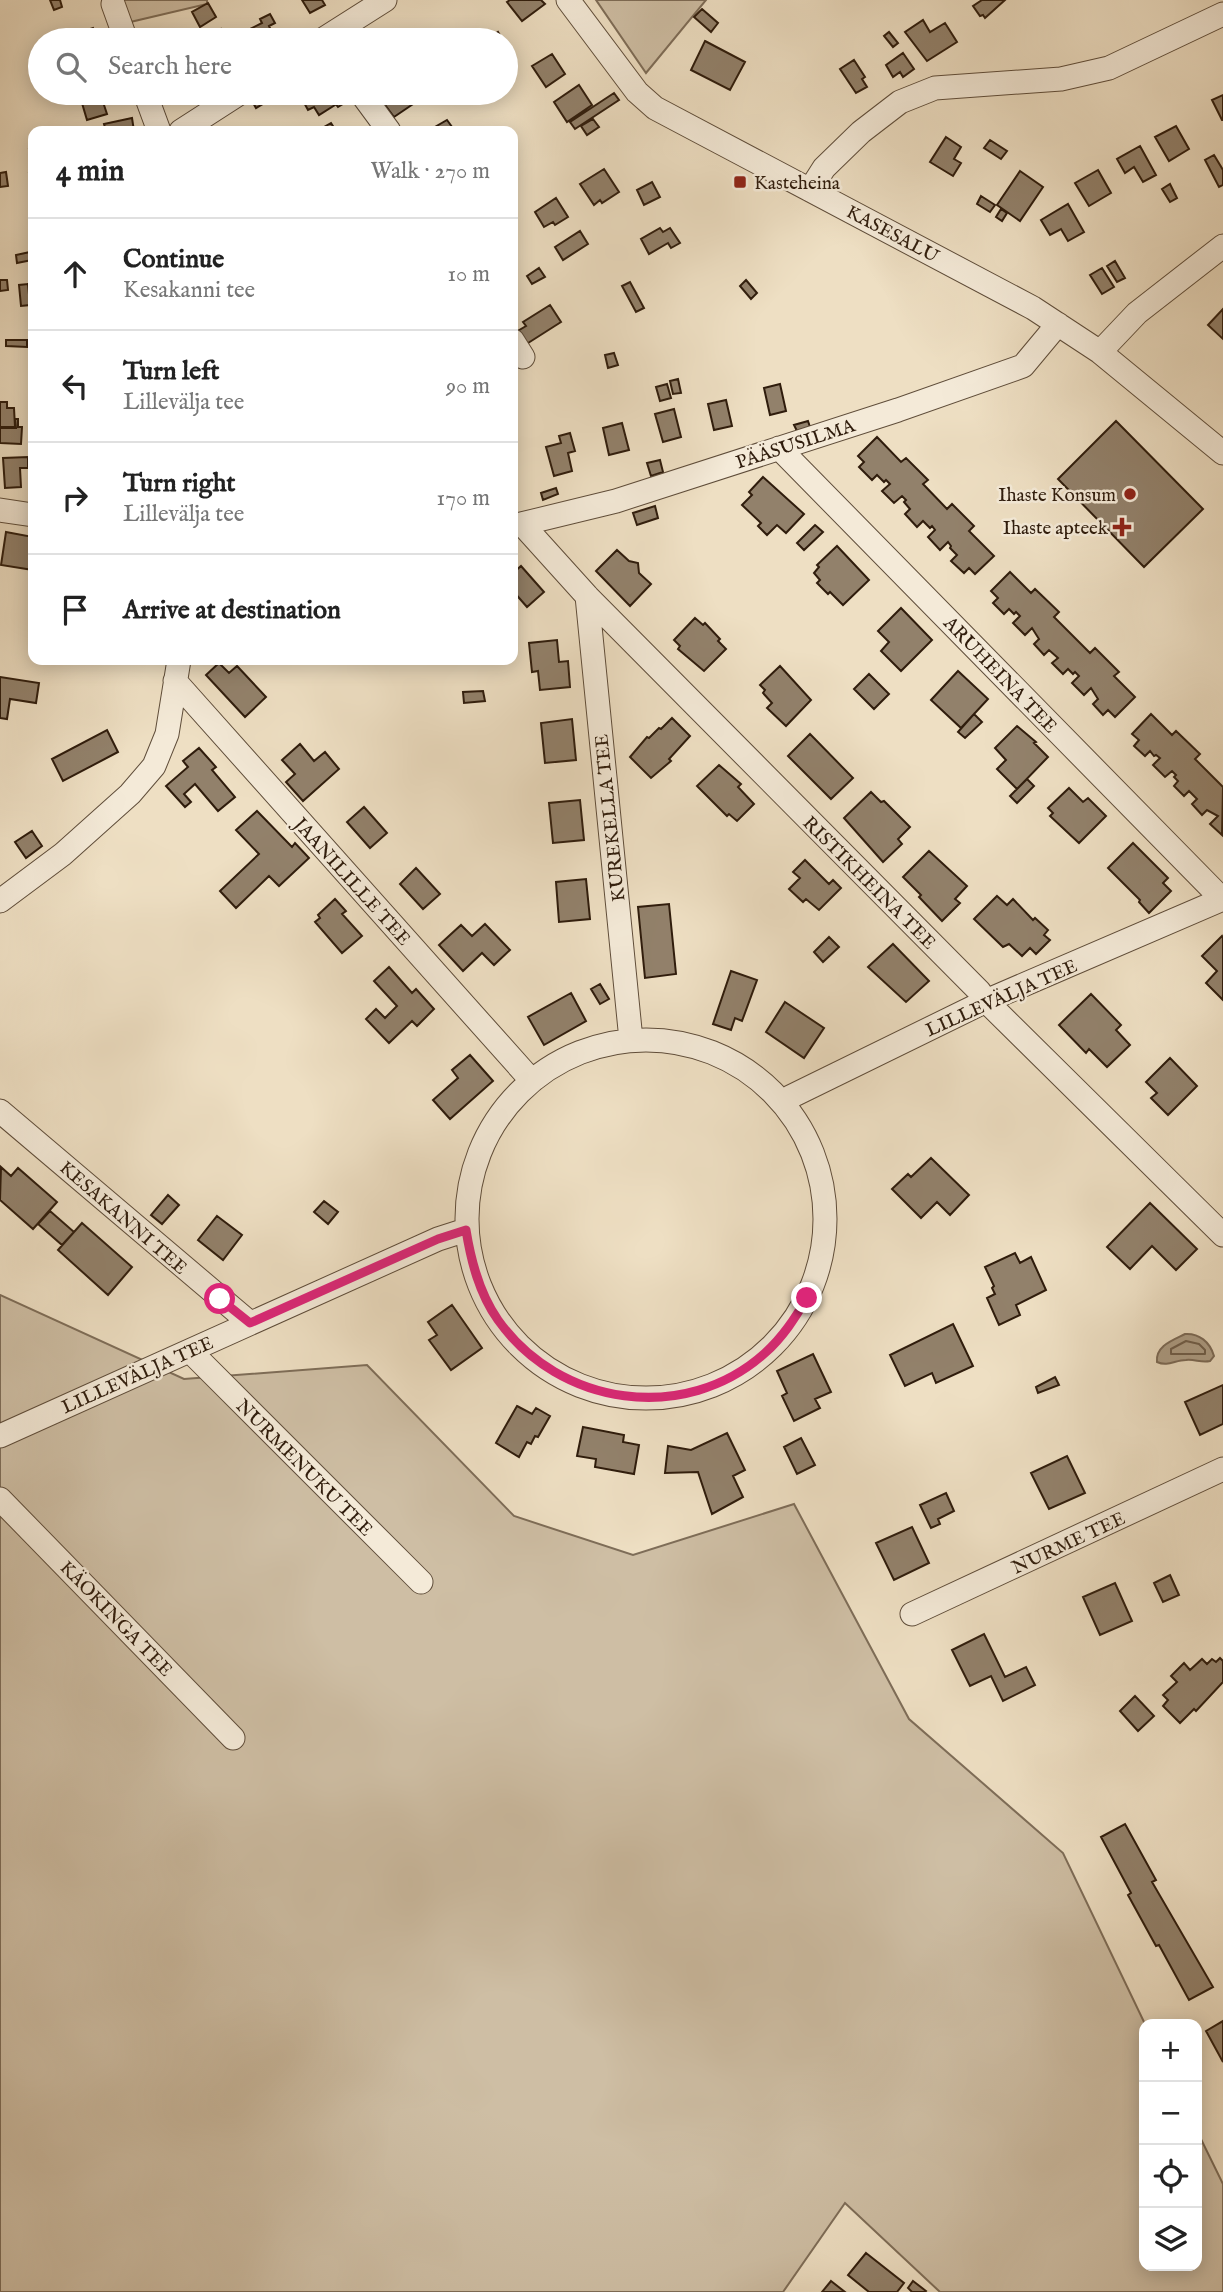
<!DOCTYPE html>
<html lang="en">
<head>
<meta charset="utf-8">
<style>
  body { margin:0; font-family:"IM FELL English",serif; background:#f2f2f2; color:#222 }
  .controls { position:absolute; right:21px; bottom:21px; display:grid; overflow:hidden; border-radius:14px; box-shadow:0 4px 18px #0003 }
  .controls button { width:63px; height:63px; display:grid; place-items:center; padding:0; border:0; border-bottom:2px solid #e0e0e0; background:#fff; color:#222; font:35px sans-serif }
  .stop { position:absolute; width:21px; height:21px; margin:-16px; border:5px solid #db2777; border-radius:50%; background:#fff }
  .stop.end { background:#db2777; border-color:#fff; box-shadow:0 2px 7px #0008 }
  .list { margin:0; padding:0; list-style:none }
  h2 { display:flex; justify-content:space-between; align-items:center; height:91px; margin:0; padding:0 28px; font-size:30px }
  h2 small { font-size:23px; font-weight:400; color:#767676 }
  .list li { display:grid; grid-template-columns:46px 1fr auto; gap:21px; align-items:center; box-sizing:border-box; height:112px; padding:0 28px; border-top:2px solid #e0e0e0 }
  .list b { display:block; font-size:26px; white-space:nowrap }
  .list p { margin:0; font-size:23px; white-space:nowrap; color:#767676 }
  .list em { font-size:23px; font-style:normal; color:#767676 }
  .icon { flex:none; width:38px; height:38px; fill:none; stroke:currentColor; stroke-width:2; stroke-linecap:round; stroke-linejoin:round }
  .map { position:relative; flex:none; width:1223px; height:2292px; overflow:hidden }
  .search { position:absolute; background:#fff; box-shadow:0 4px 18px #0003; left:28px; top:28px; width:490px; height:77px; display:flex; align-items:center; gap:18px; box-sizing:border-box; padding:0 24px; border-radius:38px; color:#767676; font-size:26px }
  .panel { position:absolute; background:#fff; box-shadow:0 4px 18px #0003; left:28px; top:126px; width:490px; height:539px; border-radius:14px }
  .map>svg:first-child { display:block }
  .green { fill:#cebea4; stroke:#7e6d58; stroke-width:2 }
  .water { fill:#ad9d85; stroke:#7b6955; stroke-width:2 }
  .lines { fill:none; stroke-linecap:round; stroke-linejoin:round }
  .shore { stroke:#6e5c48; stroke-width:2 }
  .building { fill:#92816b; stroke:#2f1c0c; stroke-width:2 }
  .minor-casing { stroke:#5f4d3a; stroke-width:25 }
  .minor { stroke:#f4ead8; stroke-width:23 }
  .route { stroke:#db2777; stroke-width:9 }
  .poi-dot { fill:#8f2418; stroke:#f4ead8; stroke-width:2.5 }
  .labels { text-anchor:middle; stroke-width:5; stroke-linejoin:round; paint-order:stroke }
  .poi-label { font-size:19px; fill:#2f1c0c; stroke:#f4ead8; text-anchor:end }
  .street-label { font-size:19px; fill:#2f1c0c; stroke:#f4ead8 }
</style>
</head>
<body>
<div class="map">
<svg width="1223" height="2292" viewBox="0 0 1223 2292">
  <rect width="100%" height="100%" fill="#eedfc3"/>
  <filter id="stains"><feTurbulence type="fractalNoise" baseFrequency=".00286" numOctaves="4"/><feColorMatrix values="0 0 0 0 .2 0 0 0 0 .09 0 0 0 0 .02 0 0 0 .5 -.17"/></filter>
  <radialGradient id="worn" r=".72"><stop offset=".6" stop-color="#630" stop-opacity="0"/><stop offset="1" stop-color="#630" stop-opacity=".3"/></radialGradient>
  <!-- green -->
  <path class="green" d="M116 0H207V4L126 23Z
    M596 0H706L646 73Z
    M0 1295 184 1379 367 1365 514 1516 633 1555 794 1504 909 1719 1063 1853 1145 2024 1144 2266H1197V2131L1223 2184V2292H940L845 2203 783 2292H0Z"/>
  <!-- water -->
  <path class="water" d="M1185 1334C1199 1333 1210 1342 1214 1356L1210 1361C1201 1363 1195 1359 1186 1360 1175 1360 1168 1367 1157 1362 1155 1346 1173 1340 1185 1334Z"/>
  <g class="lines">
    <!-- shore -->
    <path class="shore" d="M1186 1341 1199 1344 1205 1350V1354H1171V1349Z"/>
  </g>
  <!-- building -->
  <path class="building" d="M50 0H60L62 7 54 10Z
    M302 0H322L325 5 310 13Z
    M510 0H541L545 4 522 21 507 2Z
    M982 0H1005L985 18 983 15 980 16 973 6Z
    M208 3 216 17 200 27 192 12Z
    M702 9 718 23 711 32 694 17Z
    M270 14 275 23 269 26 274 37 262 40 258 33 251 36 248 30 262 23 260 19Z
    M923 20 930 32 945 23 957 42 927 61 905 32Z
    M93 28 98 40H72L70 36Z
    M221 29 225 37 229 35 232 40H203Z
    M498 32 503 40H486Z
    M889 32 898 43 893 47 884 36Z
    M705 41 745 62 730 90 691 70Z
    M903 53 914 69 903 77 900 72 893 77 886 65Z
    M552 54 565 74 546 87 532 66Z
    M854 60 865 77 862 79 867 87 856 93 840 69Z
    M579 85 592 105 567 122 554 102Z
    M79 93H97L98 98 101 96 107 114 87 120Z
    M261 93H281L256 108 251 99Z
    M287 93H322L325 98 329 96 335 105 319 115 314 107 308 110 302 99 298 102 294 96 291 98Z
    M414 93 419 100 394 117 377 94Z
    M614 93 619 100 575 129 570 122Z
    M348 95 351 99 338 107 335 103Z
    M1223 95V120H1222L1212 100Z
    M132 118 134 131H106L104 124Z
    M593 119 599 127 587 135 581 126Z
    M447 120 455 131H428Z
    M331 123 336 131H317Z
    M1176 126 1189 149 1169 161 1155 137Z
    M946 137 961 147 954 159 961 163 953 176 930 162Z
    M990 140 1007 151 1001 159 984 148Z
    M1140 146 1156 175 1143 182 1134 167 1125 173 1117 159Z
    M29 149H33V178H30L29 173 32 172Z
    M1214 155 1223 170V185L1219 187 1205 160Z
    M604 169 619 192 602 203 600 200 594 205 580 184Z
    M1098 170 1111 193 1089 206 1075 183Z
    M1020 171 1043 187 1020 221 997 205Z
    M6 172 8 186 0 187V173Z
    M652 182 660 197 644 205 637 190Z
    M1170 184 1177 198 1170 202 1162 189Z
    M981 196 995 205 990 212 977 204Z
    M556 198 568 217 555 225 553 222 544 227 535 212Z
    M1068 204 1084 232 1068 241 1061 229 1050 235 1041 220Z
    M1001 209 1007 213 1002 221 996 217Z
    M660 228 663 232 670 228 680 243 671 248 668 243 649 254 641 239Z
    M580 231 588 244 563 260 555 247Z
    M30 252 32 260 17 263 16 255Z
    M1115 261 1125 278 1117 282 1107 266Z
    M539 268 545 277 532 284 527 276Z
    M1102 268 1114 287 1102 294 1090 275Z
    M0 280H7L8 290 0 291Z
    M746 280 757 293 751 299 740 286Z
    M630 282 644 308 636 312 622 286Z
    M28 284H33V305H30Z
    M28 284 30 305 21 306 19 285Z
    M550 305 561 322 525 345 516 332 526 326 523 322Z
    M1223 309V339L1208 325Z
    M6 340H27V347L6 346Z
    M614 353 618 365 608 368 605 355Z
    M678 379 681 393 673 394 670 381Z
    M667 384 671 398 660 401 656 387Z
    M780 384 786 411 770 415 764 388Z
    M726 400 732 426 714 430 708 404Z
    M0 402H7V408H14L15 427H0Z
    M674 409 681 437 663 442 655 414Z
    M15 419H18V427H22L21 444 0 443V428H16Z
    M808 421 810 427 797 431 794 425Z
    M1116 421 1203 509 1144 567 1058 479Z
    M622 423 629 450 609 455 603 428Z
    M570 433 575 451 568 453 572 471 554 476 546 447 561 443 559 436Z
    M877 437 901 462 906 458 928 480 923 484 947 509 952 504 974 526 969 531 994 556 975 574 969 568 964 573 951 561 957 555 950 548 951 546 948 542 940 550 928 537 935 530 932 526 930 528 923 521 917 527 905 514 910 509 904 502 906 500 902 496 894 503 882 491 890 484 886 480 884 482 877 475 872 480 859 467 864 462 858 456Z
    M28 457V468H20L21 487 5 488 3 458Z
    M660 460 663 472 651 476 647 463Z
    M763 477 804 514 786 533 777 525 767 535 758 526 761 523 742 505 752 495 749 492Z
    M556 488 558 494 543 500 541 493Z
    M655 506 658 518 637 525 633 513Z
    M815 525 823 532 804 550 797 543Z
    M6 532 33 537V570L1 565Z
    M837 546 869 580 843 605 830 592 828 594 817 583 820 580 814 573 819 567 817 565Z
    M617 550 629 561 638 563 639 573 651 584 630 606 596 571Z
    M521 566 544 592 527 607 513 591V573Z
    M1010 572 1031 593 1035 589 1059 612 1054 617 1090 653 1095 648 1119 672 1114 676 1135 697 1115 717 1108 710 1103 715 1093 704 1098 699 1091 688 1084 695 1072 683 1079 676 1075 672 1073 674 1068 669 1063 674 1052 663 1058 658 1049 650 1044 655 1034 644 1039 639 1032 628 1025 635 1013 623 1020 616 1016 612 1014 614 1009 609 1004 614 993 603 998 598 991 591Z
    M901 608 932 640 901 671 881 651 889 642 878 631Z
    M695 618 703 625 705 623 720 639 718 641 726 649 704 671 678 649 680 646 674 640Z
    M557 640 559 662 568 661 570 687 540 690 538 671 532 672 529 643Z
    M219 663 229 673 237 666 266 697 245 717 206 675Z
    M780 666 811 700 786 726 767 708 772 703 763 693 765 690 760 685Z
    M958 671 988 699 961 728 931 700Z
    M869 674 889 694 874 709 854 689Z
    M0 677 39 683 36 703 10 699 7 719 0 718Z
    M483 691 485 701 464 703 463 692Z
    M974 714 982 722 965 738 958 732Z
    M1151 714 1172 735 1176 731 1200 754 1195 759 1223 787 1222 835 1210 824 1218 816 1207 810 1202 815 1192 804 1197 799 1189 791 1184 796 1174 786 1178 781 1174 777 1176 775 1172 771 1165 777 1153 765 1160 758 1156 755 1154 756 1150 751 1145 756 1134 746 1139 740 1132 734Z
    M672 718 690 736 669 759 671 761 651 778 630 757 647 737 649 738 659 728 661 729Z
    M572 719 576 760 545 763 541 723Z
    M1017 726 1036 742 1034 743 1048 757 1017 789 997 769 1006 760 995 748Z
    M107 730 118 752 63 781 52 759Z
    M810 734 853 778 831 799 788 756Z
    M300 744 314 761 325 752 339 769 303 801 286 782 295 774 282 760Z
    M199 748 216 767 212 770 235 797 218 811 195 784 184 794 191 802 185 807 166 786 188 767 183 761Z
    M719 765 741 784 738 787 754 804 737 821 729 814 727 816 697 786Z
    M1027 779 1034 786 1017 803 1010 796Z
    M1069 788 1083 802 1088 798 1106 816 1079 843 1050 816 1053 813 1048 808Z
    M871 792 881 802 884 801 910 827 898 839 902 844 883 862 844 818Z
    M580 800 584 840 553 843 549 803Z
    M364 807 387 833 370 848 347 822Z
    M257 811 292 847 295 843 309 858 279 886 269 876 236 908 220 891 259 854 236 830Z
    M32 831 42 846 26 858 15 842Z
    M1133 843 1168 878 1163 883 1171 891 1149 913 1139 902 1140 900 1108 868Z
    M929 851 967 886 955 899 960 903 942 921 919 897 921 895 903 877Z
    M805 860 829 884 833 880 841 888 819 910 806 899 803 902 789 889 800 878 793 872Z
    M416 868 440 894 423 909 400 884Z
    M586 879 590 919 559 922 556 882Z
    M997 896 1007 905 1013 899 1033 920 1035 918 1048 930 1044 935 1050 940 1036 954 1030 948 1022 956 1009 944 1003 947 974 919Z
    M335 899 346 911 342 914 362 936 342 953 315 922 320 918 318 915Z
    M669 904 676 974 645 978 638 907Z
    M485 924 510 950 494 965 482 953 463 971 439 945 461 925 472 936Z
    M1222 936 1223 938V1000L1206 983 1217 971 1202 956Z
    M829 937 839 947 823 962 814 952Z
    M893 944 929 981 906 1002 868 967Z
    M389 967 412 993 416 989 434 1009 417 1026 412 1021 389 1043 366 1019 376 1009 385 1018 397 1006 374 981Z
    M731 971 757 980 742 1021 735 1018 731 1030 713 1024Z
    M600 984 609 999 600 1004 591 989Z
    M571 993 586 1021 544 1045 528 1017Z
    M1091 994 1121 1025 1116 1030 1130 1045 1107 1067 1089 1049 1086 1053 1059 1025Z
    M785 1002 824 1028 804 1058 766 1032Z
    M470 1055 493 1081 450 1119 433 1100 458 1078 452 1070Z
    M1170 1058 1197 1086 1168 1115 1151 1098 1157 1093 1146 1082Z
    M931 1158 969 1195 950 1215 937 1202 921 1218 892 1189 908 1174 911 1177Z
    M1 1167 11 1176 18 1168 57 1202 33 1229 0 1200Z
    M168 1195 179 1205 162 1224 151 1215Z
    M324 1201 338 1212 328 1224 314 1212Z
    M1150 1203 1197 1249 1176 1270 1152 1246 1130 1269 1107 1247Z
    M50 1211 74 1232 62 1245 38 1224Z
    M217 1216 242 1235 223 1260 198 1240Z
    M82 1223 132 1267 108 1295 58 1250Z
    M1015 1253 1020 1263 1031 1257 1046 1290 1016 1305 1020 1315 999 1325 987 1298 995 1294 992 1288 994 1286 985 1267Z
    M452 1305 482 1348 451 1370 429 1340 437 1335 428 1322Z
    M953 1324 973 1366 936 1383 932 1373 905 1386 890 1355Z
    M813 1354 831 1392 815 1399 820 1408 794 1421 782 1396 787 1393 777 1371Z
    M1055 1377 1059 1385 1038 1393 1036 1387Z
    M1223 1385V1424L1200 1435 1185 1402Z
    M517 1406 532 1414 536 1408 550 1416 538 1437 535 1436 531 1444 527 1442 519 1457 496 1443Z
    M583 1427 624 1435 623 1442 639 1445 634 1474 595 1467 596 1459 577 1456Z
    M727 1433 745 1470 733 1476 743 1497 712 1514 698 1472 665 1473 668 1446 691 1450Z
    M801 1438 815 1465 797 1474 784 1447Z
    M1067 1456 1085 1493 1049 1509 1031 1473Z
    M946 1493 954 1511 938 1519 940 1524 931 1528 920 1505Z
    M912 1527 929 1563 894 1580 876 1543Z
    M1170 1575 1179 1595 1163 1602 1154 1583Z
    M1115 1583 1132 1621 1100 1635 1083 1597Z
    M984 1634 1005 1677 1026 1667 1035 1685 1003 1701 991 1676 970 1686 952 1650Z
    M1220 1658 1223 1661V1682L1196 1711 1194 1709 1180 1723 1163 1706 1168 1700 1163 1695 1177 1682 1171 1676 1184 1663 1190 1670 1202 1659 1207 1664 1212 1659 1216 1662Z
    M1135 1696 1154 1716 1138 1731 1120 1711Z
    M1125 1824 1156 1880 1152 1882 1213 1987 1189 2000 1159 1945 1156 1946 1128 1895 1131 1893 1101 1837Z
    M1223 2021V2062L1206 2031Z
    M866 2253 904 2283 897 2292H869L848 2275Z
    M831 2281 845 2292H822Z
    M913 2281 926 2291 925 2292H912L908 2288Z"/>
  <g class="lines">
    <defs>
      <path id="minor" d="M568 0 637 92 655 108 1033 308 1100 352 1223 453
        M113 4 126 40
        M322 40 385 0
        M145 93 159 131
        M361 93 389 131
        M181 131 240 93
        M810 190 824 168 861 132 900 102 935 88 1061 79 1109 68 1223 14
        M513 341 523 357
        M1100 352 1137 313 1223 246
        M779 448 1223 900
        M0 510 33 515
        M522 524 587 596 979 991 986 1001 1223 1235
        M513 526 616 501 898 410 1023 366 1058 324
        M587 596 631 1040
        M175 681 532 1081
        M0 901 63 854 130 794 154 766 167 734 179 660
        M467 1219a179 179 0 1 1 358 0a179 179 0 1 1-358 0Z
        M784 1104 790 1097 986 1001 1223 899
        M0 1111 250 1323
        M190 1351 421 1582
        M0 1436 438 1239 466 1230
        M0 1499 233 1738
        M912 1614 1223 1469"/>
    </defs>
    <!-- minor casing -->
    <use href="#minor" class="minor-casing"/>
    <!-- minor -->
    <use href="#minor" class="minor"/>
  </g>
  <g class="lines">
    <!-- route -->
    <path class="route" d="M220 1299 250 1323 438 1239 466 1230C471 1261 479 1293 498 1320 559 1406 685 1425 765 1353 783 1337 795 1318 807 1298"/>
  </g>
  <!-- markers -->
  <g class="poi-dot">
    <rect x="733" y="175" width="14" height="14" rx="3.5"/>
    <circle cx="1130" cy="494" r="7"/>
    <path d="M1118.5 516.5h7v7h7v7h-7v7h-7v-7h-7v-7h7z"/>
  </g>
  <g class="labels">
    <!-- poi labels -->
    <g class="poi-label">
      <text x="754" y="189" text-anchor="start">Kasteheina</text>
      <text x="1116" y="501">Ihaste Konsum</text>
      <text x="1108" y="534">Ihaste apteek</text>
    </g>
    <!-- street labels -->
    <g class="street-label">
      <text transform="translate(893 233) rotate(28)" y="7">KASESALU</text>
      <text transform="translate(795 443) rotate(-18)" y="7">PÄÄSUSILMA</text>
      <text transform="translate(1001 674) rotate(46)" y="7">ARUHEINA TEE</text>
      <text transform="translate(609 818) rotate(-96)" y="7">KUREKELLA TEE</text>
      <text transform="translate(353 881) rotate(48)" y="7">JAANILILLE TEE</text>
      <text transform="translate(870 882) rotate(45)" y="7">RISTIKHEINA TEE</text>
      <text transform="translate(1001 997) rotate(-24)" y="7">LILLEVÄLJA TEE</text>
      <text transform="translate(124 1217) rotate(41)" y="7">KESAKANNI TEE</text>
      <text transform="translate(137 1374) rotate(-24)" y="7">LILLEVÄLJA TEE</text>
      <text transform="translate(305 1467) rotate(45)" y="7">NURMENUKU TEE</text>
      <text transform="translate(1068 1542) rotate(-25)" y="7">NURME TEE</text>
      <text transform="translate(117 1618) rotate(46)" y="7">KÄOKINGA TEE</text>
    </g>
  </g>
  <rect width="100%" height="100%" filter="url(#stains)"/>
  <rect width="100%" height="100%" fill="url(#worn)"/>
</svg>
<div class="controls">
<button>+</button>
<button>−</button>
<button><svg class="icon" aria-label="locate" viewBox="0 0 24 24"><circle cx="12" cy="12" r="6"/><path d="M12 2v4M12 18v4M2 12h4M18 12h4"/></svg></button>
<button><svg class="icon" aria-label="layers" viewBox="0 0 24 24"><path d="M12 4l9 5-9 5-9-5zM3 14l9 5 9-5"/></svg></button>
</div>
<div class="stop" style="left:220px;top:1299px"></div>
<div class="stop end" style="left:807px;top:1298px"></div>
<div class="search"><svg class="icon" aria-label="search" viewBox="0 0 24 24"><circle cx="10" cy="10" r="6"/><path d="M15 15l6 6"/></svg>Search here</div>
<section class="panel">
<h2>4 min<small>Walk · 270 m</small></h2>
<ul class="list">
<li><svg class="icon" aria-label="ahead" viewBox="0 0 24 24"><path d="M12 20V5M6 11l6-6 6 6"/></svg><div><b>Continue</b><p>Kesakanni tee</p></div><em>10 m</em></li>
<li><svg class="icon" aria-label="left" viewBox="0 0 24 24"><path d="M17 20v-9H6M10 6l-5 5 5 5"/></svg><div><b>Turn left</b><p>Lillevälja tee</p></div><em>90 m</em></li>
<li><svg class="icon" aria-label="right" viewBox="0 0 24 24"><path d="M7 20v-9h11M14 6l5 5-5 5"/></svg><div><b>Turn right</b><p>Lillevälja tee</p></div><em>170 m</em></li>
<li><svg class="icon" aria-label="arrive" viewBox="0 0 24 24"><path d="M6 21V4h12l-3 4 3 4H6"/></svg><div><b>Arrive at destination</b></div></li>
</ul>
</section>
</div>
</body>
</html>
